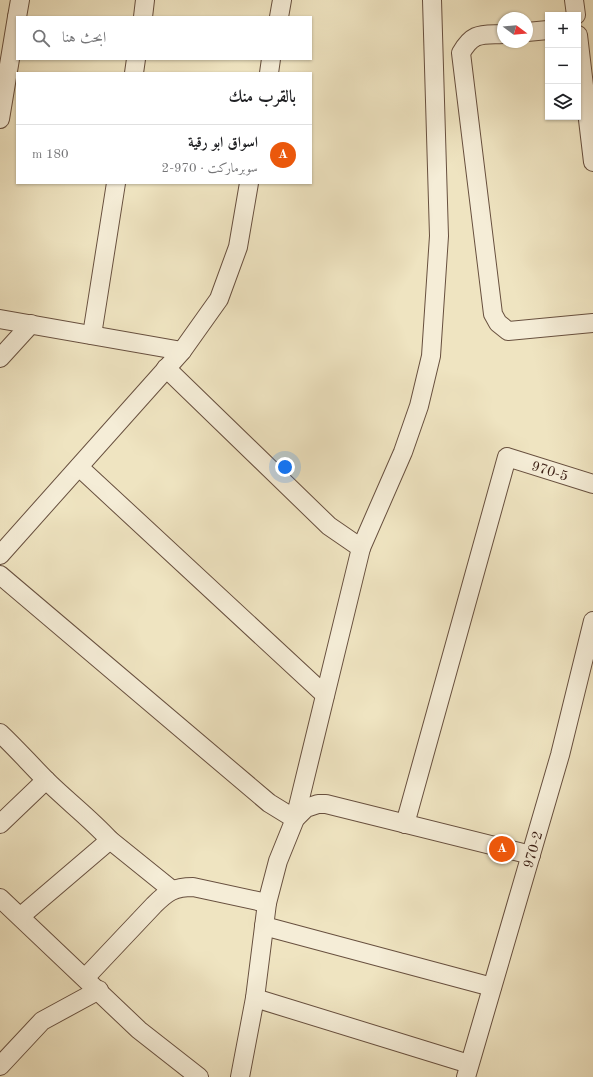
<!DOCTYPE html>
<html lang="ar">
<head>
<meta charset="utf-8">
<style>
  body { margin:0; font-family:"Old Standard TT",Amiri,serif; background:#f2f2f2; color:#202124; direction:rtl }
  .controls { position:absolute; right:12px; top:12px; display:grid; overflow:hidden; border-radius:0px; box-shadow:0 1px 3px #0004 }
  .controls button { width:36px; height:36px; display:grid; place-items:center; padding:0; border:0; border-bottom:1px solid #e0e0e0; background:#fff; color:#202124; font:20px sans-serif }
  .compass { position:absolute; left:497px; top:12px; width:36px; height:36px; border-radius:50%; background:#fff; box-shadow:0 1px 3px #0004; rotate:106deg }
  .you { position:absolute; left:285px; top:467px; width:14px; height:14px; margin:-10px; border:3px solid #fff; border-radius:50%; background:#1a73e8; box-shadow:0 0 0 6px #1a73e833 }
  .badge { display:grid; place-items:center; width:26px; height:26px; border-radius:50%; background:#ea580c; color:#fff; font-size:13px; font-weight:700 }
  .pin { position:absolute; translate:-50% -50%; border:2px solid #fff; box-shadow:0 1px 4px #0006 }
  .list { margin:0; padding:0; list-style:none }
  h2 { display:flex; justify-content:space-between; align-items:center; height:52px; margin:0; padding:0 16px; font-size:17px }
  h2 small { font-size:13px; font-weight:400; color:#757577 }
  .list li { display:grid; grid-template-columns:26px 1fr auto; gap:12px; align-items:center; box-sizing:border-box; height:60px; padding:0 16px; border-top:1px solid #e0e0e0 }
  .list b { display:block; font-size:15px; white-space:nowrap }
  .list p { margin:0; font-size:13px; white-space:nowrap; color:#757577 }
  .list em { font-size:13px; font-style:normal; color:#757577 }
  .icon { flex:none; width:22px; height:22px; fill:none; stroke:currentColor; stroke-width:2; stroke-linecap:round; stroke-linejoin:round }
  .map { position:relative; flex:none; width:593px; height:1077px; overflow:hidden; direction:ltr }
  .search { position:absolute; background:#fff; box-shadow:0 1px 3px #0004; left:16px; top:16px; width:296px; height:44px; display:flex; align-items:center; gap:10px; box-sizing:border-box; padding:0 14px; border-radius:0px; color:#757577; font-size:15px }
  .panel { position:absolute; background:#fff; box-shadow:0 1px 3px #0004; left:16px; top:72px; width:296px; height:112px; border-radius:0px; direction:rtl }
  .map>svg:first-child { display:block }
  .lines { fill:none; stroke-linecap:round; stroke-linejoin:round }
  .minor-casing { stroke:#68503f; stroke-width:20 }
  .minor { stroke:#f5edd7; stroke-width:18 }
  .labels { text-anchor:middle; stroke-width:3.5; stroke-linejoin:round; paint-order:stroke }
  .street-label { font-size:14px; fill:#3b1f14; stroke:#f5edd7 }
</style>
</head>
<body>
<div class="map">
<svg width="593" height="1077" viewBox="0 0 593 1077">
  <rect width="100%" height="100%" fill="#efe4c1"/>
  <filter id="stains"><feTurbulence type="fractalNoise" baseFrequency=".005" numOctaves="4"/><feColorMatrix values="0 0 0 0 .2 0 0 0 0 .09 0 0 0 0 .02 0 0 0 .5 -.17"/></filter>
  <radialGradient id="worn" r=".72"><stop offset=".6" stop-color="#630" stop-opacity="0"/><stop offset="1" stop-color="#630" stop-opacity=".3"/></radialGradient>
  <g class="lines">
    <defs>
      <g id="minor">
        <path d="M574 0 576 15"/>
        <path d="M17 17 20 0"/>
        <path d="M143 17 145 0"/>
        <path d="M279 17 282 0"/>
        <path d="M527 32 548 30"/>
        <path d="M503 34C481 35 473 32 461 53L493 314 498 323 508 331 593 323"/>
        <path d="M578 35 593 162"/>
        <path d="M134 73 136 59"/>
        <path d="M269 73 271 59"/>
        <path d="M0 119 17 17"/>
        <path d="M0 319 182 351"/>
        <path d="M92 335 116 183"/>
        <path d="M0 358 31 324"/>
        <path d="M79 467 325 695"/>
        <path d="M361 548 403 452 419 406 431 356 439 236 432 0"/>
        <path d="M0 555 182 351 219 299 238 247 249 183"/>
        <path d="M0 575 269 803 295 819 361 548 329 526 166 368"/>
        <path d="M0 733C16 748 30 764 45 779 66 800 90 818 110 840L21 916"/>
        <path d="M0 824 46 780"/>
        <path id="s1" d="M405 824 507 457 593 484"/>
        <path d="M110 840 172 890"/>
        <path d="M0 898 139 1030 199 1077"/>
        <path d="M264 926 492 987"/>
        <path d="M85 978 154 905C167 892 174 887 193 887L267 903"/>
        <path d="M255 998 469 1064"/>
        <path d="M0 1066 42 1021 99 990"/>
        <path d="M240 1077 255 998 267 903 278 861 295 819 306 808 318 804H326L531 855"/>
        <path id="s2" d="M466 1077 560 755 593 621"/>
      </g>
    </defs>
    <!-- minor casing -->
    <use href="#minor" class="minor-casing"/>
    <!-- minor -->
    <use href="#minor" class="minor"/>
  </g>
  <g class="labels">
    <!-- street labels -->
    <g class="street-label">
      <text dy="5" stroke="none"><textPath href="#s1" startOffset="426">970-5</textPath></text>
      <text dy="5" stroke="none"><textPath href="#s2" startOffset="237">970-2</textPath></text>
    </g>
  </g>
  <rect width="100%" height="100%" filter="url(#stains)"/>
  <rect width="100%" height="100%" fill="url(#worn)"/>
</svg>
<div class="controls">
<button>+</button>
<button>−</button>
<button><svg class="icon" aria-label="layers" viewBox="0 0 24 24"><path d="M12 4l9 5-9 5-9-5zM3 14l9 5 9-5"/></svg></button>
</div>
<svg class="compass" viewBox="-18 -18 36 36"><path d="M0-13l5 13h-10z" fill="#e53935"/><path d="M0 13l5-13h-10z" fill="#757577"/></svg>
<div class="you"></div>
<div class="pin badge" style="left:502px;top:849px">A</div>
<div class="search"><svg class="icon" aria-label="search" viewBox="0 0 24 24"><circle cx="10" cy="10" r="6"/><path d="M15 15l6 6"/></svg>ابحث هنا</div>
<section class="panel">
<h2>بالقرب منك<small></small></h2>
<ul class="list">
<li><span class="badge">A</span><div><b>اسواق ابو رقية</b><p>سوبرماركت · 970-2</p></div><em>180 m</em></li>
</ul>
</section>
</div>
</body>
</html>
